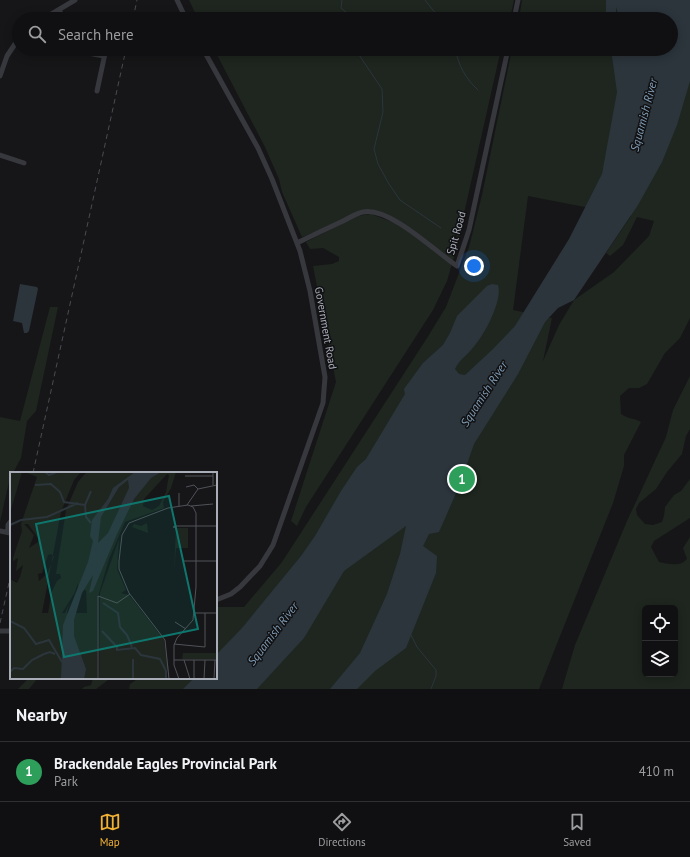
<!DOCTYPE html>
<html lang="en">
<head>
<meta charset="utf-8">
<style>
  body { margin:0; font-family:"PT Sans",sans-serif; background:#19191b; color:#f1f3f6 }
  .controls { position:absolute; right:12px; bottom:12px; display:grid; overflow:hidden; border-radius:6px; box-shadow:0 2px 10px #0003 }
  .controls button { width:36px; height:36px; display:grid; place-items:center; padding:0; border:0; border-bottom:1px solid #303032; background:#101012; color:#f1f3f6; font:20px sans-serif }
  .you { position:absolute; left:474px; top:266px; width:14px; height:14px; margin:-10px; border:3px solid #fff; border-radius:50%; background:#1a73e8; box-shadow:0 0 0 6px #1a73e833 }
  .badge { display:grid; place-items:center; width:26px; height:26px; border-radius:50%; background:#f2b134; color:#fff; font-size:13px; font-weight:700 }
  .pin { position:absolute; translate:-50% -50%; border:2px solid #fff; box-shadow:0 1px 4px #0006 }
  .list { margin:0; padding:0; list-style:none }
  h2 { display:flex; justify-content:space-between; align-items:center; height:52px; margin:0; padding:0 16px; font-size:17px }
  h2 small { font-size:13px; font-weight:400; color:#9c9d9f }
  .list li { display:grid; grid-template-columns:26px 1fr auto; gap:12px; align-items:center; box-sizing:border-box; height:60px; padding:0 16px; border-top:1px solid #303032 }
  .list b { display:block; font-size:15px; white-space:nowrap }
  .list p { margin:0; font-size:13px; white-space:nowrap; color:#9c9d9f }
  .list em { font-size:13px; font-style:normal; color:#9c9d9f }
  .icon { flex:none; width:22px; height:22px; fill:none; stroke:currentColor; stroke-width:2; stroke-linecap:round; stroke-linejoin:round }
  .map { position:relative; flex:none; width:690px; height:689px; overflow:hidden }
  .search { position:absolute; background:#101012; box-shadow:0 2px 10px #0003; left:12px; right:12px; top:12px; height:44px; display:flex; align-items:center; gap:10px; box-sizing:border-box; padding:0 14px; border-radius:22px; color:#9c9d9f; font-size:15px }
  .sheet { height:112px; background:#101012 }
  nav { display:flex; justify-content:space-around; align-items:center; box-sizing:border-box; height:56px; border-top:1px solid #303032; background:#101012; font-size:11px; color:#9c9d9f }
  nav a { display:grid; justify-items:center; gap:2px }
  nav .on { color:#f2b134 }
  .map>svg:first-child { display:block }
  .green { fill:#1e261f; fill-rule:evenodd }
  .water { fill:#2c353c }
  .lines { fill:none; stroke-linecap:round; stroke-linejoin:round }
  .stream { stroke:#2c353c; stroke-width:1 }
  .minor { stroke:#37383d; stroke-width:5 }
  .rail { stroke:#4a4c52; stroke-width:1; stroke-dasharray:5 4; stroke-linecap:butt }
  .labels { text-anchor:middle; stroke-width:3; stroke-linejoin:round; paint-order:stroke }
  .street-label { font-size:11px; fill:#a8adb8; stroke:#111113 }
  .water-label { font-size:12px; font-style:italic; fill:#7f9bb3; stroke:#111113 }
  .inset-river { fill:none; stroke:#2c353c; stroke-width:2 }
  .inset-road { fill:none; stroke:#505258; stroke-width:1 }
  .view { fill:#0f766e; fill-opacity:0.15; stroke:#0f766e; stroke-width:2 }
  .inset-edge { fill:none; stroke:#a8adb8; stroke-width:2 }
</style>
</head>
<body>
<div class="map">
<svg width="690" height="689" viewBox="0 0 690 689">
  <rect width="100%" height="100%" fill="#161618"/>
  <!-- green -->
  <path class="green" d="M189 0H514L510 19H198Z
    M522 0H690V318L680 338 665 353 647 384 639 388H629L620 396 621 414C628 419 634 418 641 422L624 455V466L613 503 539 689H129L130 684 139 678H216V607H244L282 562 427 338 446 307 469 247 482 195 512 49H671V19H519ZM528 196 631 216 606 253 610 256 623 245 637 217 654 221 649 236 614 272 574 300 559 325 543 361 552 318 513 310Z
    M214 49H501L465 209 452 244 464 223 447 281 433 310 306 507 297 526 291 521 336 382 313 266 332 264 339 261V257L323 248 310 249 306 242 357 216 371 214 395 223 433 244 403 224 370 210 302 237 282 192 279 179 265 147Z
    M50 307H58L36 411 27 421 21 458 13 473H11L0 522V417L20 421Z
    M690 376V429L686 436 682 454 667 472 656 489 639 503 636 509 637 515 645 524 653 525 662 522 664 516 665 507 674 495 681 491 690 479V518L654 541 651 547 659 562C668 564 681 567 687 559L683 548 690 537V689H562L575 645 627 521 666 437 673 410ZM645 608H675V674H645Z
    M29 678H38L29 689H18Z
    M93 678H106L108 680 96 689H82L84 687 91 685Z"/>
  <!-- water -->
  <path class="water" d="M606 0H690V81L677 125 662 162 638 205 574 300 558 308 545 322 518 374 474 444 460 484 439 532 429 534 423 546 437 556 436 573 406 648 375 671 357 689H330L360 653 387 594 400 554 406 526 344 571 304 638 257 689H183L194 678H216V655L242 628 301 556 315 536 341 491 357 467 366 459 405 394 404 389 423 363 443 345 450 333 457 316 487 286 492 284 498 285C503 301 483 338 471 350 465 357 459 360 455 369L459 374 465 375 493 349 515 326 569 239 602 174 617 92 611 49H671V19H620L616 7V19H606Z
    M20 284 37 287 38 289 29 331 27 333H24L22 323 13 321Z"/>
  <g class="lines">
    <!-- stream -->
    <path class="stream" d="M342 0 341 8 346 12 347 19
      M425 0 440 19
      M355 49 382 89 383 112 374 149 378 164 389 184 400 200 441 228
      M455 49C459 66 465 78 478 90
      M411 635 417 647 436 670V676L431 689"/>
    <!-- minor -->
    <path class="minor" d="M177 0 186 19
      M59 10 64 19
      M43 19 75 0
      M514 19 518 0
      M83 49 88 53 104 56
      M203 49 258 148 272 179 300 251 310 291 325 377 323 403 273 545 260 566 240 587 231 594 216 600
      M0 76 7 56 19 38
      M97 91 106 49
      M0 155 24 163
      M297 243C311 236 326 229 341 222 348 219 356 213 363 212 389 206 437 253 457 266L469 230 508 49
      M0 531 10 533
      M8 532V525L11 521
      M0 631H11"/>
    <!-- rail -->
    <path class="rail" d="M133 19 137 0
      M33 473 126 49
      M0 623 11 574"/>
  </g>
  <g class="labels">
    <!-- street labels -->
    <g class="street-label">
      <text transform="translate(456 233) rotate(-74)" y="4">Spit Road</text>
      <text transform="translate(326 328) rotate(80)" y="4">Government Road</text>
    </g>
    <!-- water labels -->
    <g class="water-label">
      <text transform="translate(644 115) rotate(-75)" y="4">Squamish River</text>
      <text transform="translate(484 394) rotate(-57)" y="4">Squamish River</text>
      <text transform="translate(273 634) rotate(-53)" y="4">Squamish River</text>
    </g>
  </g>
  <!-- overview -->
  <g transform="translate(10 472)">
    <rect width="207" height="207" fill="#161618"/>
    <path d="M0 0H12L0 41ZM15 0H71L64 8 51 40 32 141H38L42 119 47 109 51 106 50 102H46L56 38 68 10 73 4 77 0H166L161 16 153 30 154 36 115 50 99 87 87 128V207H0V107L7 111 10 105 13 93 6 99 8 86 3 89V86L12 59 11 52 27 5ZM157 2 159 3 156 20 149 34 142 38 133 34 134 27ZM14 52H18L28 66V70L19 76 24 63ZM41 82 44 85 37 102 29 109 28 102 32 101 38 83ZM68 111V118H76L77 141H57L59 132 55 141H52L64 122ZM137 51 138 61 122 55 124 52 131 54ZM166 56H178V76H166L164 100ZM109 67 107 97 116 118 111 121 119 123 154 168 159 199 155 196V207H89L90 121ZM173 181H207V187H172Z" fill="#1e261f" fill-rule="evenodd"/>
    <path d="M125 0H151L141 6 124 27 107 62 83 119 79 121 83 103 72 121 64 148V164L76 197 74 207H51L53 153 78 90 83 69 80 64 82 48 98 27 103 16ZM118 8 119 16 98 61 88 71 91 45 109 15Z" fill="#2c353c" fill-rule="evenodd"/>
    <path class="inset-river" d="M35 0 39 3 47 0M25 13 41 12 50 20 54 30 75 33M81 19 75 33 76 45 81 51M0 53 11 48 37 45 68 31M93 131 108 141 110 155 117 163 122 175M0 149 14 156 26 172 39 168 52 190M92 159 107 175V178L125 176 131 183 150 187 156 199V207M0 200 4 196 13 197 22 188 34 182 40 180 45 182M123 207V187"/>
    <path class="inset-road" d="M203 0V13M175 4H203M176 15 184 13 188 17M177 33 188 17 207 13M169 34V21M181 34 203 32M164 54V56V54H207M174 89H207M185 141H207M165 150 176 157M164 172 195 175V141M164 188H207M174 188 180 207M88 207V124L107 131 120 122M159 207 155 168 119 121 109 97V89L112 63 119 51 158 36 178 33 183 35 186 41V115L183 148 167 166 164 173V193L169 207M184 207V188M194 207 195 188M204 207 205 188"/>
    <path class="view" d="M159 24 188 157 54 185 26 52Z"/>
    <rect width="207" height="207" class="inset-edge"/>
  </g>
</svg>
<div class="controls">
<button><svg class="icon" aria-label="locate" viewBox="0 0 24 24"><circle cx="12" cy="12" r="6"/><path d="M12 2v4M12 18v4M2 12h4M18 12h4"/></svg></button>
<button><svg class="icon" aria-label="layers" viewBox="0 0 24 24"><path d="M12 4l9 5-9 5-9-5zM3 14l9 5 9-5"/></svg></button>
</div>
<div class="you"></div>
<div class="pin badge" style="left:462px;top:479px;background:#2e9e5b">1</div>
<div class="search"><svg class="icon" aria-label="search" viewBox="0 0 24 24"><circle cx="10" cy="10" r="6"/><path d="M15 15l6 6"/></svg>Search here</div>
</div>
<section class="sheet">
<h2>Nearby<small></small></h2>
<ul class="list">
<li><span class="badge" style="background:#2e9e5b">1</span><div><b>Brackendale Eagles Provincial Park</b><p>Park</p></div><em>410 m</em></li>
</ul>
</section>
<nav>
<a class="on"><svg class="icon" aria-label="map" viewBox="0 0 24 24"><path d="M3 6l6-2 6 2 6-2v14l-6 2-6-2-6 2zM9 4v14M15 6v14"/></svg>Map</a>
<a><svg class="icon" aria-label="directions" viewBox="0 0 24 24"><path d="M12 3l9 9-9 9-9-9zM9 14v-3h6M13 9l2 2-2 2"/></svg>Directions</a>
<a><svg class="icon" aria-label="saved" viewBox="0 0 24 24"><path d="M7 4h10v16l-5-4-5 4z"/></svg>Saved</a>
</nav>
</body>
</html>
